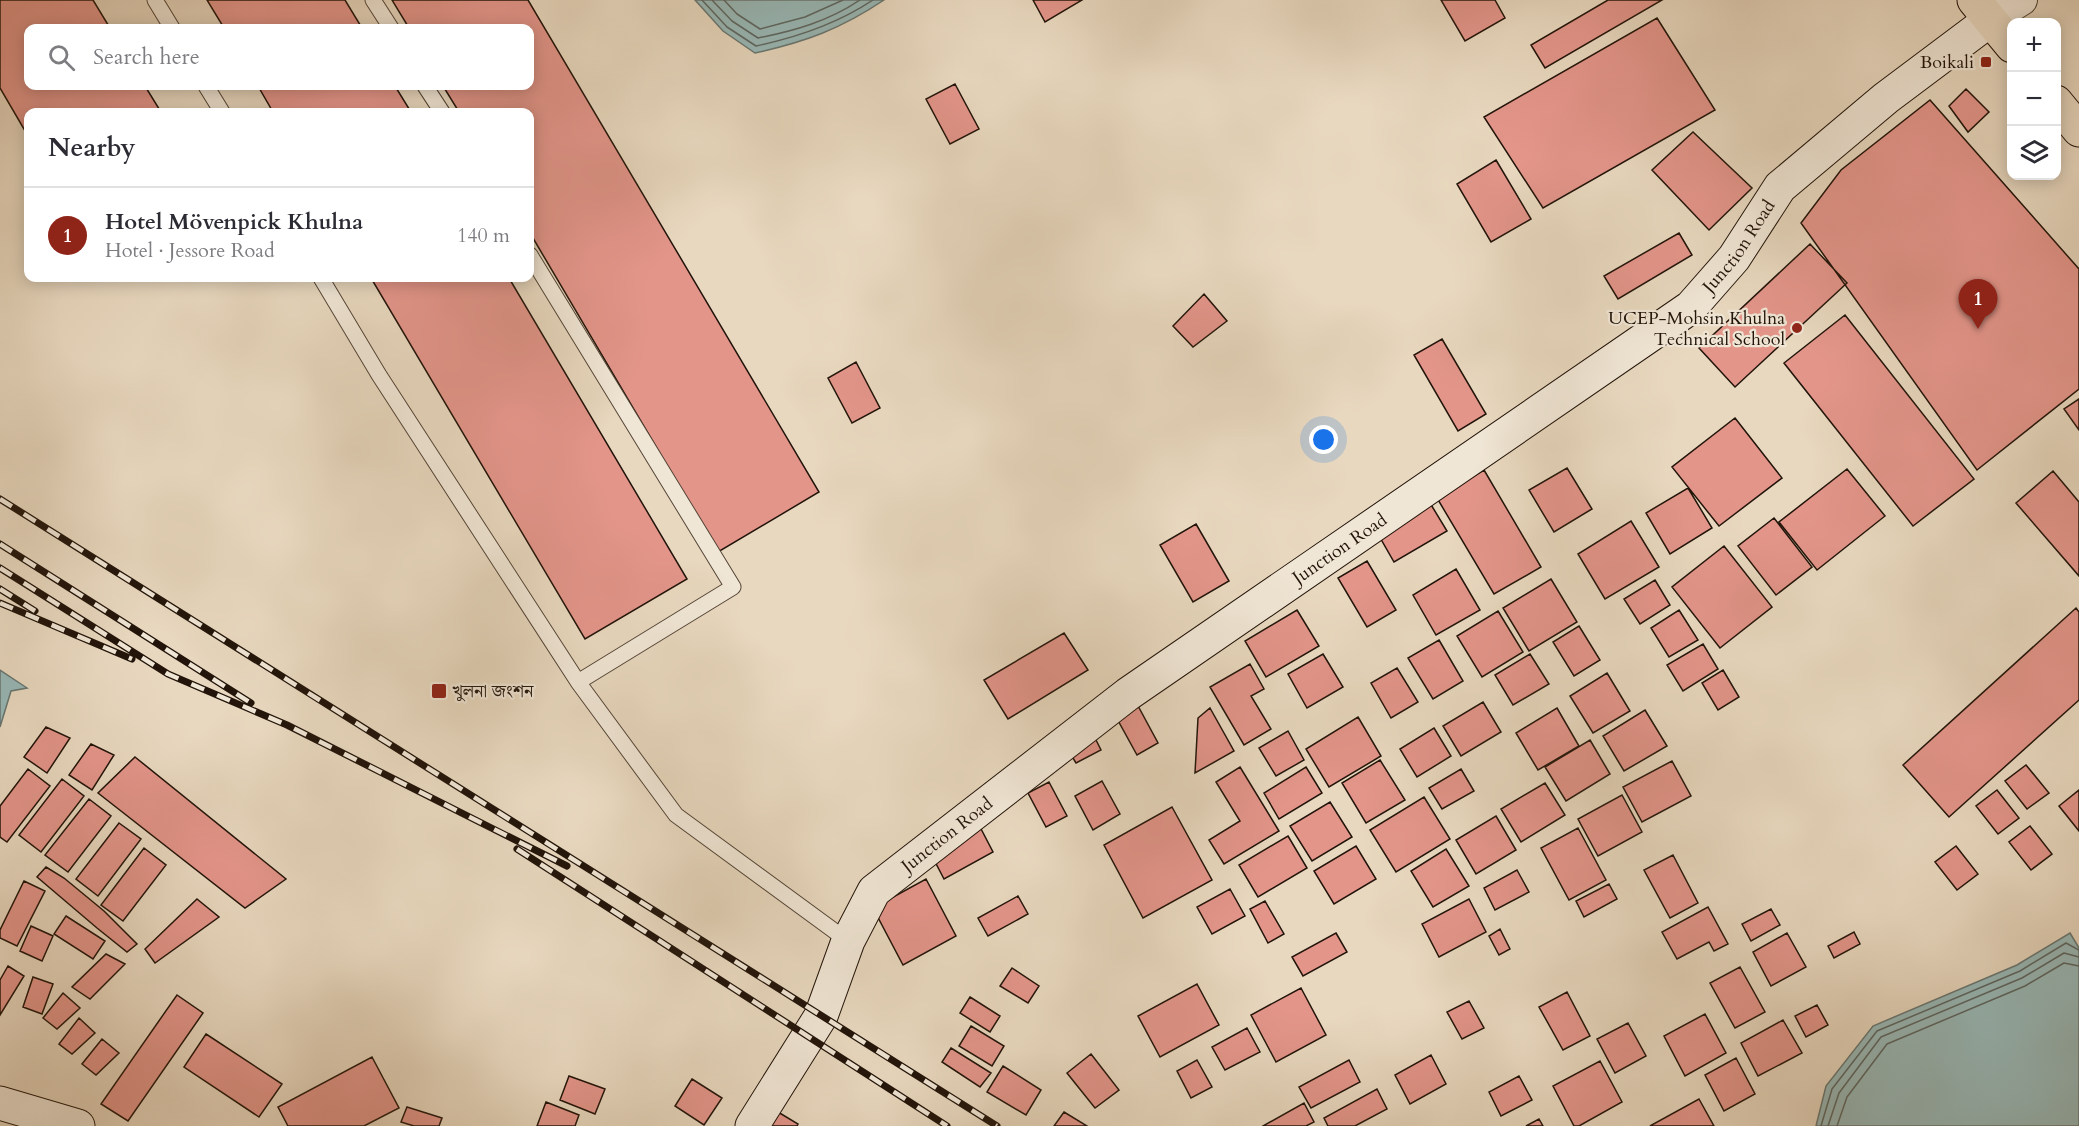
<!DOCTYPE html>
<html lang="en">
<head>
<meta charset="utf-8">
<style>
  body { margin:0; font-family:Cardo,"Noto Serif Bengali",serif; background:#f2f2f3; color:#2b2b33 }
  .controls { position:absolute; right:18px; top:18px; display:grid; overflow:hidden; border-radius:12px; box-shadow:0 3px 15px #0003 }
  .controls button { width:54px; height:54px; display:grid; place-items:center; padding:0; border:0; border-bottom:2px solid #e1e1e2; background:#fff; color:#2b2b33; font:30px sans-serif }
  .you { position:absolute; left:1324px; top:440px; width:21px; height:21px; margin:-15px; border:4px solid #fff; border-radius:50%; background:#1a73e8; box-shadow:0 0 0 9px #1a73e833 }
  .badge { display:grid; place-items:center; width:39px; height:39px; border-radius:50%; background:#8f2418; color:#fff; font-size:20px; font-weight:700 }
  .pin { position:absolute; translate:-50% -50px; filter:drop-shadow(0 2px 3px #0008) }
  .pin::after { content:''; position:absolute; top:32px; width:21px; height:18px; background:inherit; clip-path:polygon(0 0,100% 0,50% 100%) }
  .list { margin:0; padding:0; list-style:none }
  h2 { display:flex; justify-content:space-between; align-items:center; height:78px; margin:0; padding:0 24px; font-size:26px }
  h2 small { font-size:20px; font-weight:400; color:#7c7c81 }
  .list li { display:grid; grid-template-columns:39px 1fr auto; gap:18px; align-items:center; box-sizing:border-box; height:96px; padding:0 24px; border-top:2px solid #e1e1e2 }
  .list b { display:block; font-size:22px; white-space:nowrap }
  .list p { margin:0; font-size:20px; white-space:nowrap; color:#7c7c81 }
  .list em { font-size:20px; font-style:normal; color:#7c7c81 }
  .icon { flex:none; width:33px; height:33px; fill:none; stroke:currentColor; stroke-width:2; stroke-linecap:round; stroke-linejoin:round }
  .map { position:relative; flex:none; width:2079px; height:1126px; overflow:hidden }
  .search { position:absolute; background:#fff; box-shadow:0 3px 15px #0003; left:24px; top:24px; width:510px; height:66px; display:flex; align-items:center; gap:15px; box-sizing:border-box; padding:0 21px; border-radius:12px; color:#7c7c81; font-size:22px }
  .panel { position:absolute; background:#fff; box-shadow:0 3px 15px #0003; left:24px; top:108px; width:510px; height:174px; border-radius:12px }
  .map>svg:first-child { display:block }
  .water { fill:#98b9b8; stroke:#697772; stroke-width:1.5 }
  .lines { fill:none; stroke-linecap:round; stroke-linejoin:round }
  .shore { stroke:#5d6661; stroke-width:1.5 }
  .building { fill:#e3958a; stroke:#22140a; stroke-width:1.5 }
  .service-casing { stroke:#544537; stroke-width:17 }
  .minor-casing { stroke:#544537; stroke-width:32 }
  .secondary-casing { stroke:#22140a; stroke-width:35 }
  .trunk-casing { stroke:#22140a; stroke-width:35 }
  .service { stroke:#f0e6d5; stroke-width:15 }
  .minor { stroke:#f0e6d5; stroke-width:30 }
  .secondary { stroke:#f0e6d5; stroke-width:33 }
  .trunk { stroke:#e8d8bf; stroke-width:33 }
  .rail-casing { stroke:#22140a; stroke-width:7 }
  .rail { stroke:#f0e6d5; stroke-width:4.5; stroke-dasharray:14; stroke-linecap:butt }
  .poi-dot { fill:#8f2418; stroke:#f0e6d5; stroke-width:2 }
  .labels { text-anchor:middle; stroke-width:4.5; stroke-linejoin:round; paint-order:stroke }
  .poi-label { font-size:18px; fill:#22140a; stroke:#f0e6d5; text-anchor:end }
  .street-label { font-size:18px; fill:#22140a; stroke:#f0e6d5 }
</style>
</head>
<body>
<div class="map">
<svg width="2079" height="1126" viewBox="0 0 2079 1126">
  <rect width="100%" height="100%" fill="#e8d8bf"/>
  <filter id="stains"><feTurbulence type="fractalNoise" baseFrequency=".00333" numOctaves="4"/><feColorMatrix values="0 0 0 0 .2 0 0 0 0 .09 0 0 0 0 .02 0 0 0 .5 -.17"/></filter>
  <radialGradient id="worn" r=".72"><stop offset=".6" stop-color="#630" stop-opacity="0"/><stop offset="1" stop-color="#630" stop-opacity=".3"/></radialGradient>
  <!-- water -->
  <path class="water" d="M695 0H884C841 29 805 42 755 53L723 31Z
    M0 670 27 688 11 691 0 727Z
    M2070 933 2079 948V1126H1816L1826 1086 1873 1026 2017 965Z"/>
  <g class="lines">
    <!-- shore -->
    <path class="shore" d="M702 0 727 27 756 46C799 37 837 24 873 0
      M712 0 732 21 758 38C794 31 829 21 860 0
      M724 0 737 14 760 29 805 17 843 0
      M1821 1126 1832 1089 1877 1031 2020 971 2066 943 2079 950
      M1828 1126 1839 1093 1881 1037 2022 978 2064 953 2079 957
      M1837 1126 1847 1097 1887 1044 2025 986 2064 963 2079 966"/>
  </g>
  <!-- building -->
  <path class="building" d="M0 0H93L110 28H28V86H145L161 112H28V136L0 88Z
    M207 0H345L362 28H224Z
    M392 0H528L819 492 718 552 530 233V112H459L443 86H530V28H409Z
    M1033 0H1082L1045 22Z
    M1441 0H1495L1505 18 1465 41Z
    M1608 0H1662L1545 68 1531 45Z
    M1657 18 1715 110 1543 208 1484 117Z
    M955 84 979 129 950 144 926 99Z
    M258 86H395L411 112H273Z
    M1966 89 1989 112 1968 132 1949 106Z
    M1930 100 2079 269V389L1977 470 1801 223 1841 170Z
    M1693 132 1752 188 1709 230 1652 170Z
    M1496 160 1531 219 1491 242 1457 184Z
    M1679 233 1692 255 1618 299 1604 276Z
    M1810 244 1847 283 1735 387 1699 348Z
    M371 278H509L687 579 585 639Z
    M1204 294 1227 321 1193 347 1173 326Z
    M1845 315 1974 479 1913 526 1784 363Z
    M1442 339 1486 414 1458 431 1414 355Z
    M856 362 880 408 852 423 828 378Z
    M2079 399V430L2064 409Z
    M1735 418 1782 478 1719 526 1672 467Z
    M1567 468 1592 509 1554 532 1529 490Z
    M1847 469 1885 516 1817 570 1779 522Z
    M1484 470 1541 567 1494 594 1437 498Z
    M2053 471 2079 502V576L2016 503Z
    M1688 488 1712 528 1670 554 1646 513Z
    M1430 503 1447 531 1394 562 1378 534Z
    M1774 518 1812 567 1776 595 1738 546Z
    M1631 521 1659 567 1605 599 1578 554Z
    M1196 524 1229 581 1193 602 1160 545Z
    M1724 546 1772 607 1720 648 1672 587Z
    M1367 561 1396 610 1367 627 1338 578Z
    M1456 569 1480 610 1436 635 1413 595Z
    M1551 579 1577 622 1529 651 1503 608Z
    M1655 580 1670 605 1640 624 1624 599Z
    M2076 608 2079 612V700L1949 817 1903 765Z
    M1297 610 1319 646 1266 677 1245 641Z
    M1679 610 1698 640 1669 657 1651 628Z
    M1498 611 1523 652 1482 677 1457 636Z
    M1579 626 1600 660 1574 676 1553 642Z
    M1064 633 1088 670 1008 719 984 680Z
    M1439 640 1463 681 1433 699 1408 658Z
    M1703 644 1718 669 1683 691 1667 665Z
    M1323 654 1343 687 1307 708 1288 674Z
    M1530 654 1549 684 1513 705 1495 675Z
    M1250 664 1264 689 1251 696 1271 729 1244 745 1210 687Z
    M1397 668 1418 702 1391 718 1371 683Z
    M1723 670 1739 697 1718 710 1702 683Z
    M1607 673 1630 711 1593 733 1570 696Z
    M1483 702 1501 732 1461 756 1443 726Z
    M1137 704 1158 743 1137 755 1115 715Z
    M1210 708 1234 751 1195 773 1198 718Z
    M1557 708 1579 746 1538 770 1516 733Z
    M1645 710 1667 746 1624 771 1603 736Z
    M1358 717 1381 756 1329 787 1306 749Z
    M46 727 70 738 47 773 24 757Z
    M1434 728 1451 756 1417 777 1400 749Z
    M1288 731 1304 760 1276 776 1259 748Z
    M1094 736 1101 750 1076 763 1068 750Z
    M1590 740 1610 774 1566 801 1545 767Z
    M91 744 114 755 92 790 69 775Z
    M135 757 286 879 245 908 98 793Z
    M1380 760 1405 800 1366 823 1342 783Z
    M1672 761 1691 796 1642 822 1623 787Z
    M2026 765 2049 793 2027 809 2005 781Z
    M1240 767 1279 831 1224 864 1209 840 1240 821 1216 782Z
    M1306 767 1322 793 1279 819 1264 793Z
    M28 769 50 786 7 842 0 837V806Z
    M1461 769 1474 791 1442 809 1429 788Z
    M62 779 84 796 41 852 19 835Z
    M1102 781 1120 814 1093 830 1075 796Z
    M1049 782 1067 816 1046 827 1028 793Z
    M1545 783 1565 815 1521 842 1501 809Z
    M1997 790 2019 818 1998 834 1976 806Z
    M2079 790V831L2059 806Z
    M1622 795 1642 832 1598 856 1578 819Z
    M1424 797 1450 839 1396 872 1370 830Z
    M89 799 111 816 68 872 45 855Z
    M1330 802 1352 837 1312 861 1290 826Z
    M1172 807 1212 880 1143 918 1104 845Z
    M1496 816 1516 850 1476 874 1456 840Z
    M119 823 141 839 98 896 76 879Z
    M979 825 993 852 944 879 930 852Z
    M2030 826 2052 854 2031 870 2009 842Z
    M1578 828 1606 880 1569 900 1541 848Z
    M1288 836 1307 868 1258 897 1239 865Z
    M1356 846 1376 879 1334 904 1314 871Z
    M1956 846 1978 874 1957 890 1935 862Z
    M144 848 166 865 123 921 101 905Z
    M1446 849 1469 886 1433 907 1411 871Z
    M1673 855 1698 903 1670 918 1644 870Z
    M46 867 64 878 104 911 137 944 127 952 97 928 37 877Z
    M1517 870 1529 892 1495 910 1484 888Z
    M926 879 956 936 903 965 873 908Z
    M24 881 45 891 17 946 0 938V930Z
    M1609 884 1617 899 1584 917 1576 901Z
    M1230 889 1245 916 1212 934 1197 907Z
    M1018 896 1028 914 988 936 978 918Z
    M197 899 219 917 155 963 145 949Z
    M1469 899 1486 932 1439 957 1422 924Z
    M1265 901 1284 934 1268 943 1250 909Z
    M1708 907 1728 944 1714 951 1709 942 1677 959 1662 932Z
    M1771 909 1780 925 1751 941 1742 924Z
    M66 916 105 941 93 959 54 934Z
    M31 926 53 936 42 961 20 951Z
    M1500 929 1510 949 1499 955 1489 936Z
    M1854 932 1860 944 1834 958 1828 946Z
    M1336 933 1347 952 1303 976 1292 957Z
    M1787 933 1806 967 1771 986 1753 952Z
    M106 954 125 964 90 999 72 987Z
    M8 966 24 976 0 1015V980Z
    M1740 967 1765 1012 1735 1028 1710 983Z
    M1012 968 1039 986 1028 1003 1000 986Z
    M33 977 53 984 42 1014 23 1007Z
    M1197 984 1219 1025 1160 1057 1138 1016Z
    M1301 988 1326 1035 1276 1062 1251 1015Z
    M1567 992 1590 1036 1563 1050 1539 1007Z
    M63 993 80 1008 57 1029 43 1018Z
    M177 995 203 1013 128 1121 101 1104Z
    M970 997 1000 1016 990 1032 960 1013Z
    M1469 1001 1484 1028 1462 1039 1447 1012Z
    M1817 1005 1828 1025 1806 1037 1795 1016Z
    M1705 1014 1726 1053 1685 1076 1664 1036Z
    M79 1018 95 1033 72 1054 59 1044Z
    M1783 1020 1802 1053 1758 1076 1741 1043Z
    M1628 1023 1646 1056 1615 1073 1597 1039Z
    M971 1026 1004 1046 992 1066 959 1046Z
    M1247 1028 1260 1052 1225 1070 1212 1047Z
    M206 1034 282 1084 259 1117 184 1067Z
    M102 1039 119 1053 96 1075 82 1064Z
    M951 1048 991 1073 980 1087 942 1062Z
    M1091 1054 1119 1090 1095 1108 1067 1073Z
    M1431 1055 1446 1084 1410 1104 1395 1075Z
    M372 1057 399 1108 364 1126H288L278 1107Z
    M1736 1058 1755 1094 1724 1111 1705 1075Z
    M1197 1060 1212 1087 1191 1098 1177 1071Z
    M1349 1060 1360 1082 1311 1108 1299 1087Z
    M1600 1061 1622 1102 1579 1126H1574L1553 1086Z
    M1003 1066 1041 1090 1026 1115 987 1092Z
    M569 1076 605 1089 595 1114 560 1100Z
    M1519 1076 1532 1100 1501 1116 1489 1092Z
    M692 1079 722 1098 704 1125 675 1106Z
    M1377 1089 1387 1109 1355 1126H1328L1324 1118Z
    M1699 1099 1714 1126H1650Z
    M546 1102 579 1115 575 1126H537Z
    M1304 1103 1314 1122 1306 1126H1263Z
    M407 1107 442 1118 439 1126H414L401 1122Z
    M778 1112 798 1124 797 1126H769Z
    M1064 1112 1087 1126H1054Z
    M1539 1119 1543 1126H1526Z"/>
  <g class="lines">
    <defs>
      <path id="service" d="M155 0 172 28
        M373 0 391 28
        M206 86 222 112
        M425 86 442 112
        M530 255 733 587 578 682
        M321 278 379 375 578 682 676 815 848 941"/>
      <path id="minor" d="M1990 20 2022 0"/>
      <g id="secondary">
        <path d="M0 1103 78 1126"/>
        <path id="s1" d="M752 1126 821 1016 848 941 874 891 1128 694 1691 307 1734 258 1780 187 1886 98 1990 20"/>
      </g>
      <path id="trunk" d="M1974 0 2012 46
        M2056 102 2079 130"/>
    </defs>
    <!-- service casing -->
    <use href="#service" class="service-casing"/>
    <!-- minor casing -->
    <use href="#minor" class="minor-casing"/>
    <!-- secondary casing -->
    <use href="#secondary" class="secondary-casing"/>
    <!-- trunk casing -->
    <use href="#trunk" class="trunk-casing"/>
    <!-- service -->
    <use href="#service" class="service"/>
    <!-- minor -->
    <use href="#minor" class="minor"/>
    <!-- secondary -->
    <use href="#secondary" class="secondary"/>
    <!-- trunk -->
    <use href="#trunk" class="trunk"/>
    <defs>
      <path id="rail" d="M0 499 997 1126
        M0 544 251 703
        M0 568 168 674 287 725 567 866
        M0 589 35 611
        M0 603 132 659
        M517 849 947 1126"/>
    </defs>
    <!-- rail casing -->
    <use href="#rail" class="rail-casing"/>
    <!-- rail -->
    <use href="#rail" class="rail"/>
  </g>
  <!-- markers -->
  <g class="poi-dot">
    <rect x="1980" y="56" width="12" height="12" rx="3"/>
    <circle cx="1797" cy="328" r="6"/>
    <rect x="431" y="683" width="16" height="16" rx="3"/>
  </g>
  <g class="labels">
    <!-- poi labels -->
    <g class="poi-label">
      <text x="1974" y="68">Boikali</text>
      <text x="1785" y="324">UCEP-Mohsin Khulna<tspan x="1785" dy="21">Technical School</tspan></text>
      <text x="452" y="697" text-anchor="start">খুলনা জংশন</text>
    </g>
    <!-- street labels -->
    <g class="street-label">
      <text dy="6" stroke="none"><textPath href="#s1" startOffset="1348">Junction Road</textPath></text>
      <text dy="6" stroke="none"><textPath href="#s1" startOffset="844">Junction Road</textPath></text>
      <text dy="6" stroke="none"><textPath href="#s1" startOffset="358">Junction Road</textPath></text>
    </g>
  </g>
  <rect width="100%" height="100%" filter="url(#stains)"/>
  <rect width="100%" height="100%" fill="url(#worn)"/>
</svg>
<div class="controls">
<button>+</button>
<button>−</button>
<button><svg class="icon" aria-label="layers" viewBox="0 0 24 24"><path d="M12 4l9 5-9 5-9-5zM3 14l9 5 9-5"/></svg></button>
</div>
<div class="you"></div>
<div class="pin badge" style="left:1978px;top:329px">1</div>
<div class="search"><svg class="icon" aria-label="search" viewBox="0 0 24 24"><circle cx="10" cy="10" r="6"/><path d="M15 15l6 6"/></svg>Search here</div>
<section class="panel">
<h2>Nearby<small></small></h2>
<ul class="list">
<li><span class="badge">1</span><div><b>Hotel Mövenpick Khulna</b><p>Hotel · Jessore Road</p></div><em>140 m</em></li>
</ul>
</section>
</div>
</body>
</html>
